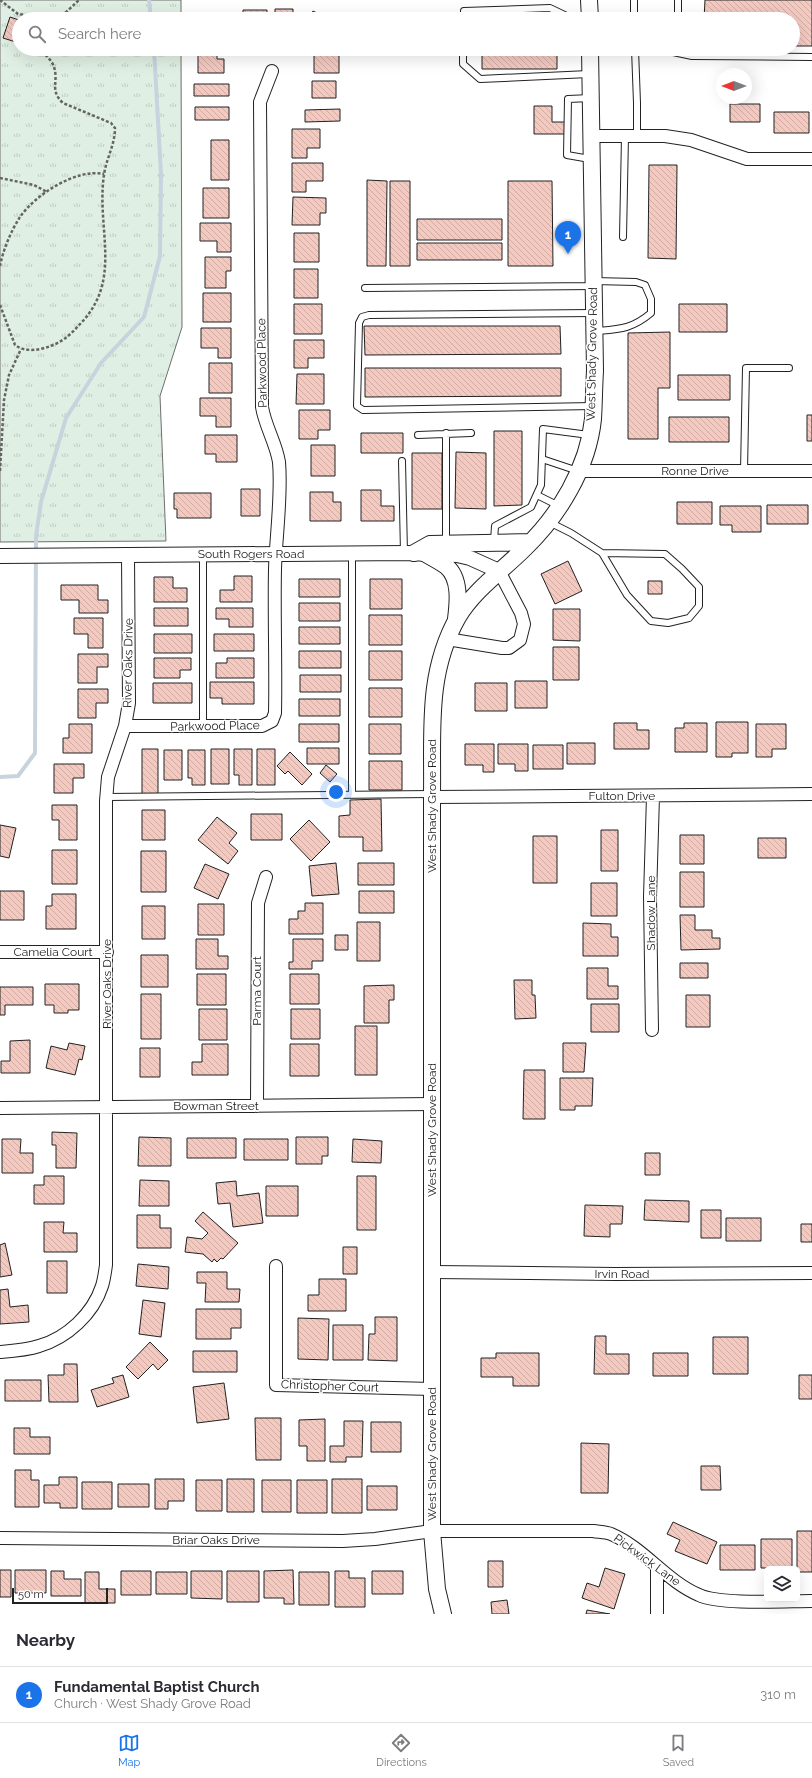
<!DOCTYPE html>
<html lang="en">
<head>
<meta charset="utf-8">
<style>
  body { margin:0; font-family:Raleway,sans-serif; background:#f2f2f3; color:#2b2b33 }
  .controls { position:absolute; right:12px; bottom:12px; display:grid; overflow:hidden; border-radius:6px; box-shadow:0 4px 16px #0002 }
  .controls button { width:36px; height:36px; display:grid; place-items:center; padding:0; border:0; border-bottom:1px solid #e1e1e2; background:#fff; color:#2b2b33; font:20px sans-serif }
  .compass { position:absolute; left:716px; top:68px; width:36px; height:36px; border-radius:50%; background:#fff; box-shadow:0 4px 16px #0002; rotate:270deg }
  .scale { position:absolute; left:12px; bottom:10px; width:96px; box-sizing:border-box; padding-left:4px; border:2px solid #222; border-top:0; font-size:11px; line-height:14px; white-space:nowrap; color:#222; -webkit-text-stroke:3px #fff; paint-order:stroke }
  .you { position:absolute; left:336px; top:792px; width:14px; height:14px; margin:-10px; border:3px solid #fff; border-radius:50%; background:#1a73e8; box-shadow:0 0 0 6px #1a73e833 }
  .badge { display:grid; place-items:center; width:26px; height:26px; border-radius:50%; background:#1a73e8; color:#fff; font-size:13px; font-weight:700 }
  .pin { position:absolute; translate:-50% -33px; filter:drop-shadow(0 1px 2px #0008) }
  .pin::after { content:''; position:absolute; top:21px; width:14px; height:12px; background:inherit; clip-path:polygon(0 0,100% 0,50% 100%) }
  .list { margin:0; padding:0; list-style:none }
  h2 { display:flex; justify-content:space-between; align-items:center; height:52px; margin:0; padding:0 16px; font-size:17px }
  h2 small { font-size:13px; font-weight:400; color:#7c7c81 }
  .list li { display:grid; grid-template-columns:26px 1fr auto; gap:12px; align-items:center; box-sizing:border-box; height:56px; padding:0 16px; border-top:1px solid #e1e1e2 }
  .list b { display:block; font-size:15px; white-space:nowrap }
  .list p { margin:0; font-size:13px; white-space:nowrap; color:#7c7c81 }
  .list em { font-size:13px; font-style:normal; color:#7c7c81 }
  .icon { flex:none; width:22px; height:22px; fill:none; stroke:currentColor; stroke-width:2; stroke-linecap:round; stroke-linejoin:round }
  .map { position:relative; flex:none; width:812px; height:1614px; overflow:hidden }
  .search { position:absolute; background:#fff; box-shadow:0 4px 16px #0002; left:12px; right:12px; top:12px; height:44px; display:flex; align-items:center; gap:10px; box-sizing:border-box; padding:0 14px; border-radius:22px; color:#7c7c81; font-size:15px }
  .sheet { height:108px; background:#fff }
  nav { display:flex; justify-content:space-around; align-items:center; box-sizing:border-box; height:56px; border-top:1px solid #e1e1e2; background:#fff; font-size:11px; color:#7c7c81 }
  nav a { display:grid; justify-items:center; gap:2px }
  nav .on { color:#1a73e8 }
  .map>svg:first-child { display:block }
  .park { fill:url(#park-tufts); stroke:#6f6f6f }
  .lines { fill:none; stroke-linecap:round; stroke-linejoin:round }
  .stream { stroke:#c7d3dd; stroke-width:4 }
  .building { fill:url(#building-back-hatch); stroke:#222 }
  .service-casing { stroke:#222; stroke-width:8 }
  .minor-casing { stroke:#222; stroke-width:14 }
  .tertiary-casing { stroke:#222; stroke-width:16 }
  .secondary-casing { stroke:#222; stroke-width:18 }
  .path { stroke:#646464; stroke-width:2.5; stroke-dasharray:3 2; stroke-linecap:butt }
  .service { stroke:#fff; stroke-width:6 }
  .minor { stroke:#fff; stroke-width:12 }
  .tertiary { stroke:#fff; stroke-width:14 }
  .secondary { stroke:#fff; stroke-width:16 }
  .labels { text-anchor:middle; stroke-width:3; stroke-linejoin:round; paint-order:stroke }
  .street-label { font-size:12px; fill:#222; stroke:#fff }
</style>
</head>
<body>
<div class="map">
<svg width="812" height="1614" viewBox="0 0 812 1614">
  <defs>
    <pattern id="park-tufts" width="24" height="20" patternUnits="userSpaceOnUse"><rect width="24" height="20" fill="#e0efe3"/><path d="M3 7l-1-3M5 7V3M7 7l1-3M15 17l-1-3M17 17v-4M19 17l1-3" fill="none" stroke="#c0cdc2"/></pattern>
    <pattern id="building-back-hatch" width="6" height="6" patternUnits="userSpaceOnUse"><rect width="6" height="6" fill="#f3c9c0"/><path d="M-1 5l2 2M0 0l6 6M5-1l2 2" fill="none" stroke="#d0aca5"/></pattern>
  </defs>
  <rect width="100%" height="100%" fill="#fff"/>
  <!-- park -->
  <path class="park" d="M0 0H181V19H19V49H181L182 327 160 396 166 541 0 542Z"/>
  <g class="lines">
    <!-- stream -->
    <path class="stream" d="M149 0 151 19
      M0 777 18 776 35 753 36 536 41 502 66 418 101 363 144 317 160 256 161 174 154 49"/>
  </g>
  <!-- building -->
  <path class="building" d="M705 0H812V46H793V19H704Z
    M275 9H293V19H275Z
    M243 10H267V19H243Z
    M313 11 329 19H308Z
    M470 15H557V19H470Z
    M10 17 19 20V43L3 38Z
    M198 49H217V59H224V73H198Z
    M470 49H557V69H482V55H470Z
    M314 55H339V73H314Z
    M312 81H336V98H312Z
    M194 84H229V96H194Z
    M730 104H760V122H730Z
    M534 106H552V122H565V134H534Z
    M195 107H229V120H195Z
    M340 109V121L305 122V110Z
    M774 112H809V133H774Z
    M292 129H320V148H307V158H292Z
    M211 140H229V180H211Z
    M292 163H323V181H306V192H292Z
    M649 165H677L676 259 648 258Z
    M367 180 387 181 386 266H367Z
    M390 181H410V266H390Z
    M508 181H552L553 266H508Z
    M203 188H229V218H203Z
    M293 197 326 198V213H320V225H292Z
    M417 219H502V240H417Z
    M200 223H231V252H217V241H200Z
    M294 233H319V262H294Z
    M417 243H502V260H417Z
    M205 257H231V271H226V288H205Z
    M294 269H318V298H294Z
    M203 293H231V322H203Z
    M294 304H322V334H294Z
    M679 304H727V332H679Z
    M364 326H560L561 354 365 355Z
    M201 328H231V358H218V348H201Z
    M670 332V388H658V439H628V333Z
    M294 340H324V358H308V368H294Z
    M209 363H232V393H209Z
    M365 368H561V396L365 397Z
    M297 374H324V404H296Z
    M678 375H730V400H678Z
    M200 398H231V427H216V416H200Z
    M299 410H330V430H318V439H299Z
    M807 415H812V441H807Z
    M669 417H729V442H669Z
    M494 431H522V505L494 506Z
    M361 433H403V453H361Z
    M205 435H237V462H216V454H205Z
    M311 445H335V476H311Z
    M456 452 486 453V509L455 508Z
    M412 453H442V509H412Z
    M241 489H260V516H241Z
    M361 490H381V506H394V521H361Z
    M310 492H333V502H341V521H310Z
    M174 493H211V518H177V509H174Z
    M677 502H712V524H677Z
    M767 505H808V524H767Z
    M720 506H761V532H732V525H720Z
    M568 561 582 591 555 604 541 574Z
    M234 576H252V602H220V590H234Z
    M154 577H173V588H187V602H154Z
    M299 579H340V597H299Z
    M370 579H402V609H370Z
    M648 581H662V594H648Z
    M61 585H98V600H108V613H79V600H61Z
    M299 603H340V621H299Z
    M154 608H188V626H154Z
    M216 608H253V627H229V619H216Z
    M553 609H580V641L553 640Z
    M369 615H402V645H369Z
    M74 618H103V648H88V634H74Z
    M299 627H340V644H299Z
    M154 634H192V653H154Z
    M214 634H254V651H214Z
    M553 647H579V680H553Z
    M299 651H341V668H299Z
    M369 651H402V680H369Z
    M78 654H108V667H97V683H78Z
    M154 658H191V670H180V678H154Z
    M227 658H254V678H216V663H227Z
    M300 675H341V692H300Z
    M515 681H547V708H515Z
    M210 682H254V704H222V698H210Z
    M153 683H192V703H153Z
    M475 683H507V711H475Z
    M369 688H402V717H369Z
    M78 689H108V703H96V718H78Z
    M299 699H340V716H299Z
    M716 722H748V753H732V757H716Z
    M614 723H637V730H649V749H614Z
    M684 723H707V752H675V728H684Z
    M69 724H92V753H63V738H69Z
    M299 724H339V742H299Z
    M369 724H401V754H369Z
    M756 724H786V749H772V757H756Z
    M567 743H595V764H567Z
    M465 744H494V772H483V765H465Z
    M498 744H528V771H515V764H498Z
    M533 745H563V769H533Z
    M307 748H339V764H307Z
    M142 749H158V794H142Z
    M211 749H229V784H211Z
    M234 749H252V785H239V775H234Z
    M257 749H275V785H257Z
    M164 750H182V780H164Z
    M188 750H205V785H192V778H188Z
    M290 752 312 774 302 785 288 771 285 774 277 766Z
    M369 761H402V790H369Z
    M54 764H84V778H73V793H54Z
    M326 765 337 774 330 782 320 773Z
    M381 799 382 851H363V837H339V816L350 815V800Z
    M52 805H77V840H59V820H52Z
    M142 810H165V840H142Z
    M251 814H282V840H251Z
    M217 817 237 833 229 843 238 851 228 864 198 840Z
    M309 820 330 842 311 861 290 839Z
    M0 825 16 828 9 858 0 856Z
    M601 830H618V871H601Z
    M680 835H704V864H680Z
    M533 836H557V883H533Z
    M758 838H786V858H758Z
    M52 850H77V884H52Z
    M141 851H166V892H141Z
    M336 863 339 894 312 896 309 866Z
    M358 863H394V885H358Z
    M205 864 229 874 218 899 194 888Z
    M680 872H704V907H680Z
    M591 883H617V916H591Z
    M0 891H24V920H0Z
    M359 891H394V913H359Z
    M52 894H76V929H46V906H52Z
    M305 903H323V934H289V919H298V911H305Z
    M198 904H224V935H198Z
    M142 906H165V939H142Z
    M680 915H695V930H712V938H720V949L681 950Z
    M357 922H380V961H357Z
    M583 923 611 924V937H618V956H583Z
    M335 935H348V950H335Z
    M196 939H218V956H228V969H196Z
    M293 939H323V961H312V969H289V962H293Z
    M141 955H168V987H141Z
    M680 963H708V978H680Z
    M587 968H608V986H618V999H587Z
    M197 974H226V1005H197Z
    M290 974H319V1004H290Z
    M514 980H532V995H535L536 1018 515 1019Z
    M45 984H79V1010H68V1013H54V1005H45Z
    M394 985V1000H389V1023H364V986Z
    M0 987H33V1005H5V1015H0Z
    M141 994H161V1039H141Z
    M686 995H710V1027H686Z
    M591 1004H619V1032H591Z
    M199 1009H227V1040H199Z
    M291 1009H320V1039H291Z
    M355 1026H377V1075H355Z
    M30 1040V1073H1V1061H10V1041Z
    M69 1043 85 1046 82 1060 79 1059 75 1075 46 1068 51 1046 67 1050Z
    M563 1043H586L584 1072H563Z
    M202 1044H228V1075H192V1062H202Z
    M290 1044H319V1076H290Z
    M140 1048H160V1077H140Z
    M524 1070H545V1119H523Z
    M560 1078H593L592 1106H575V1110H560Z
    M52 1132 77 1133 76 1168H56V1145H52Z
    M139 1137 171 1138V1166H138Z
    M296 1137H328V1156H322V1164H296Z
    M187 1138H236V1158H187Z
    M2 1139H21L20 1153H33V1173H2Z
    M244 1139H288V1160H244Z
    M353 1139 382 1141 381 1163 352 1162Z
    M645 1153H660V1175H645Z
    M44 1176H64V1204H34V1185H44Z
    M357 1176H376V1230H357Z
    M140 1180 169 1181V1206H139Z
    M236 1181 237 1196 259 1193 263 1223 233 1227 230 1203 218 1204 216 1183Z
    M266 1186H298V1216H266Z
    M645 1200 689 1201V1222L644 1220Z
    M585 1205 623 1206 622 1224H610V1237L584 1236Z
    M701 1210H721V1238H701Z
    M203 1212 238 1243 223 1259 221 1258 217 1262 214 1259 212 1262 203 1254 185 1252 187 1237 202 1239 208 1233 195 1221Z
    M137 1215H160V1228H171V1248H137Z
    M726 1218H761V1241H726Z
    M44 1222H64L63 1233H77V1252H44Z
    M801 1224H812V1242H801Z
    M5 1243 12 1275 0 1277V1245Z
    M343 1247H357V1274H343Z
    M47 1261H67V1293H47Z
    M138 1264 169 1267 168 1289 136 1286Z
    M197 1272H227V1289H240L239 1302H205L206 1283H197Z
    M319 1279H346V1311H308V1295H319Z
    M8 1289 10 1307 28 1305 29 1322 0 1324V1290Z
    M143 1300 165 1303 161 1337 139 1334Z
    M196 1309H241V1328H231V1339H196Z
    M375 1317H397V1361L368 1360 369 1334H375Z
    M298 1318 329 1319 328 1360 298 1359Z
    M333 1325H363V1360H333Z
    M595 1336H606V1354H629V1374H594Z
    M713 1337H748V1374H713Z
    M150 1342 168 1360 158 1370 153 1364 138 1379 126 1367Z
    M193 1351H237V1372H193Z
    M496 1353H539V1386H513V1377H481V1358H496Z
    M653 1353H688V1376H653Z
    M64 1364H77L78 1402H49L48 1375H64Z
    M123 1375 129 1397 97 1407 91 1390 114 1383 112 1378Z
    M799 1375H812V1399H799Z
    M5 1380H41V1401H5Z
    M224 1383 229 1419 197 1423 193 1387Z
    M255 1418H281V1460H256Z
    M325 1419V1461H307V1446H299V1420Z
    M344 1421H363L362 1457H346V1462H330V1446H344Z
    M371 1422H401V1452H371Z
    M14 1428H30V1437H50V1454H14Z
    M581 1443 609 1444 608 1493H581Z
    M701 1466H720L721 1490H701Z
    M15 1470H31V1480H39V1507H15Z
    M59 1477H77V1508H60V1503H44V1485H59Z
    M155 1479H184V1501H168V1509H155Z
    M227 1479H254V1512H227Z
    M332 1479H362V1513H332Z
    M196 1480H222V1511H196Z
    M262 1480H291V1512H262Z
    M297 1480H327V1513H297Z
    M82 1482H112V1509H82Z
    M118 1484H149V1507H118Z
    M367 1486H397V1510H367Z
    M673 1522 717 1542 707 1564 675 1551 680 1540 667 1534Z
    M797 1531H812V1572H797Z
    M761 1539H792V1568H761Z
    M720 1545H755V1570H720Z
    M488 1561H503V1587H488Z
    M605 1568 625 1574 614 1609 582 1598 587 1583 599 1587Z
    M0 1570H11V1597H0Z
    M15 1570H46V1593H15Z
    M293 1570 294 1604H284V1598H264V1571Z
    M51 1571H64V1579H81V1596H51Z
    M121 1571H151V1595H121Z
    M191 1571H222V1599L191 1598Z
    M227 1571H259V1602H227Z
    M335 1571H349V1578H365V1607H335Z
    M372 1571H403V1594H372Z
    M85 1572H99V1589H115V1603H85Z
    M156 1572H187V1594H156Z
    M299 1572H329V1605H299Z
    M507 1600 509 1614H492L491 1602Z
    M587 1610 610 1614H586Z"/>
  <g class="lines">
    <defs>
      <path id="service" d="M464 19V11L550 8 573 19
        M634 19V0
        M678 19V0
        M463 49V64L480 79 589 74
        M635 49 637 103V136
        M659 49 692 56 812 57
        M590 159 567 155 568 99 591 98
        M623 237 625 136
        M594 281 636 282 645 285 651 299V313C632 329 620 329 596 331
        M365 288 594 286
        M593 406 363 410 357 406 359 323 362 317 369 315 594 313
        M418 435 471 433
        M542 459 578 471
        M402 461 404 553
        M744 471 746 368H789
        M537 495 559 506
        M549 522 571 533 602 553 627 595 651 621 668 623 689 618 699 606V587L682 569 665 554 602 553
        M494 541 495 526 531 507 541 485 543 429 589 435
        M446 542V433
        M352 553V794
        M203 727V554
        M107 797 431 794"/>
      <path id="minor" d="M592 136H665L691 140 747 159H812
        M578 471H812
        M447 639 502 648H509L520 640 524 624 521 613 499 571
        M125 726H262L272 721 275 713C276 665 274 617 275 569 276 535 282 495 279 462 276 443 265 426 262 407L260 102 272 71
        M432 797 812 794
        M0 952H107
        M652 1030 650 897 653 796
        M257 1106 258 903 266 877
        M0 1108 432 1104
        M276 1266V1385L432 1389
        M432 1272 615 1274 812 1273
        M0 1352C13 1351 27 1350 39 1346 67 1338 93 1314 102 1286 104 1280 105 1272 106 1265V801L108 777 125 726 129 703 128 555
        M0 1538 343 1541 375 1539 432 1531H593C599 1532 606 1532 611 1534 644 1548 666 1581 699 1595 720 1605 786 1601 812 1601
        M657 1566V1614"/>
      <path id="tertiary" d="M0 556 407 553 457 555 470 558 499 571"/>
      <path id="secondary" d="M589 0 590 19
        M414 553 430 544 531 542
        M424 553C431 557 439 561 446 566 461 578 458 603 456 619
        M443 1614 437 1589 432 1531V794C433 732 426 673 458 617 475 589 502 571 525 548 559 515 588 468 593 419 594 403 594 387 595 371L590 49"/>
    </defs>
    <!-- service casing -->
    <use href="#service" class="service-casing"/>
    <!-- minor casing -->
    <use href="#minor" class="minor-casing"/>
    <!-- tertiary casing -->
    <use href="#tertiary" class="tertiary-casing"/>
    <!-- secondary casing -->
    <use href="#secondary" class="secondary-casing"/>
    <!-- path -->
    <path class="path" d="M0 0 18 14 49 19
      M52 19 63 15 79 0
      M0 178 34 185 47 192
      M0 266C3 250 11 231 20 217 35 195 76 168 104 174
      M0 305 15 345C26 353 41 350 53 345 64 341 73 332 81 323 123 279 96 228 104 175 106 159 115 145 115 128L111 123 63 103C49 90 59 82 54 67 52 60 44 54 40 49
      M0 471 4 400 9 375 21 349"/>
    <!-- service -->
    <use href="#service" class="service"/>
    <!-- minor -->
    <use href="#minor" class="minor"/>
    <!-- tertiary -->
    <use href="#tertiary" class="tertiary"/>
    <!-- secondary -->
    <use href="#secondary" class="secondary"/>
  </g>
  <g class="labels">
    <!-- street labels -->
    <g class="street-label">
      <text transform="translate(592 354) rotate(-89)" y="4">West Shady Grove Road</text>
      <text transform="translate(262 363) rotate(-91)" y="4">Parkwood Place</text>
      <text x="695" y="475">Ronne Drive</text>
      <text x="251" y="558">South Rogers Road</text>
      <text transform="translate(128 663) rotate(-89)" y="4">River Oaks Drive</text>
      <text transform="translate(215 726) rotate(-1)" y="4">Parkwood Place</text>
      <text x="622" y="800">Fulton Drive</text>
      <text transform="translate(432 806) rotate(-90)" y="4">West Shady Grove Road</text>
      <text transform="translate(651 913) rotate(-90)" y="4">Shadow Lane</text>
      <text x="53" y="956">Camelia Court</text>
      <text transform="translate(107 984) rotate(-90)" y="4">River Oaks Drive</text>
      <text transform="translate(257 991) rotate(-90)" y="4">Parma Court</text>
      <text x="216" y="1110">Bowman Street</text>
      <text transform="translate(432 1130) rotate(-90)" y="4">West Shady Grove Road</text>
      <text x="622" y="1278">Irvin Road</text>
      <text transform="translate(330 1386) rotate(2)" y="4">Christopher Court</text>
      <text transform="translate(432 1454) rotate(-90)" y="4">West Shady Grove Road</text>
      <text x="216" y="1544">Briar Oaks Drive</text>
      <text transform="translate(647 1560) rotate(36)" y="4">Pickwick Lane</text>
    </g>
  </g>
</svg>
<div class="controls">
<button><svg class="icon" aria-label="layers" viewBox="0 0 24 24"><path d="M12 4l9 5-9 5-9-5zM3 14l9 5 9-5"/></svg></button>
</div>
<svg class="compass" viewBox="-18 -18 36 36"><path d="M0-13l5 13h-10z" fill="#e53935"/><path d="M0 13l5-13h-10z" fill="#7c7c81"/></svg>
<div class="scale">50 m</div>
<div class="you"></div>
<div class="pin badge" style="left:568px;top:254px">1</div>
<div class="search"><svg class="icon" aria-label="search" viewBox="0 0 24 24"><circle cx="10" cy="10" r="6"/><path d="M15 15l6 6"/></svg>Search here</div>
</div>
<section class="sheet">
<h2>Nearby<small></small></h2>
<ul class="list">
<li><span class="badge">1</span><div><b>Fundamental Baptist Church</b><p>Church · West Shady Grove Road</p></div><em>310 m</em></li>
</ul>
</section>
<nav>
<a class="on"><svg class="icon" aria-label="map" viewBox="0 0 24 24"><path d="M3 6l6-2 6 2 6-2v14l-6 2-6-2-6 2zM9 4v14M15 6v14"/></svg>Map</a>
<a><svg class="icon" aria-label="directions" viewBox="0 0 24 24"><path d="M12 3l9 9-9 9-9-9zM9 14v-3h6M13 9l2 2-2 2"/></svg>Directions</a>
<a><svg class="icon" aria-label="saved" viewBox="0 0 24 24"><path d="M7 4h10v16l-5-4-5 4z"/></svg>Saved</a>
</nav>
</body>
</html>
